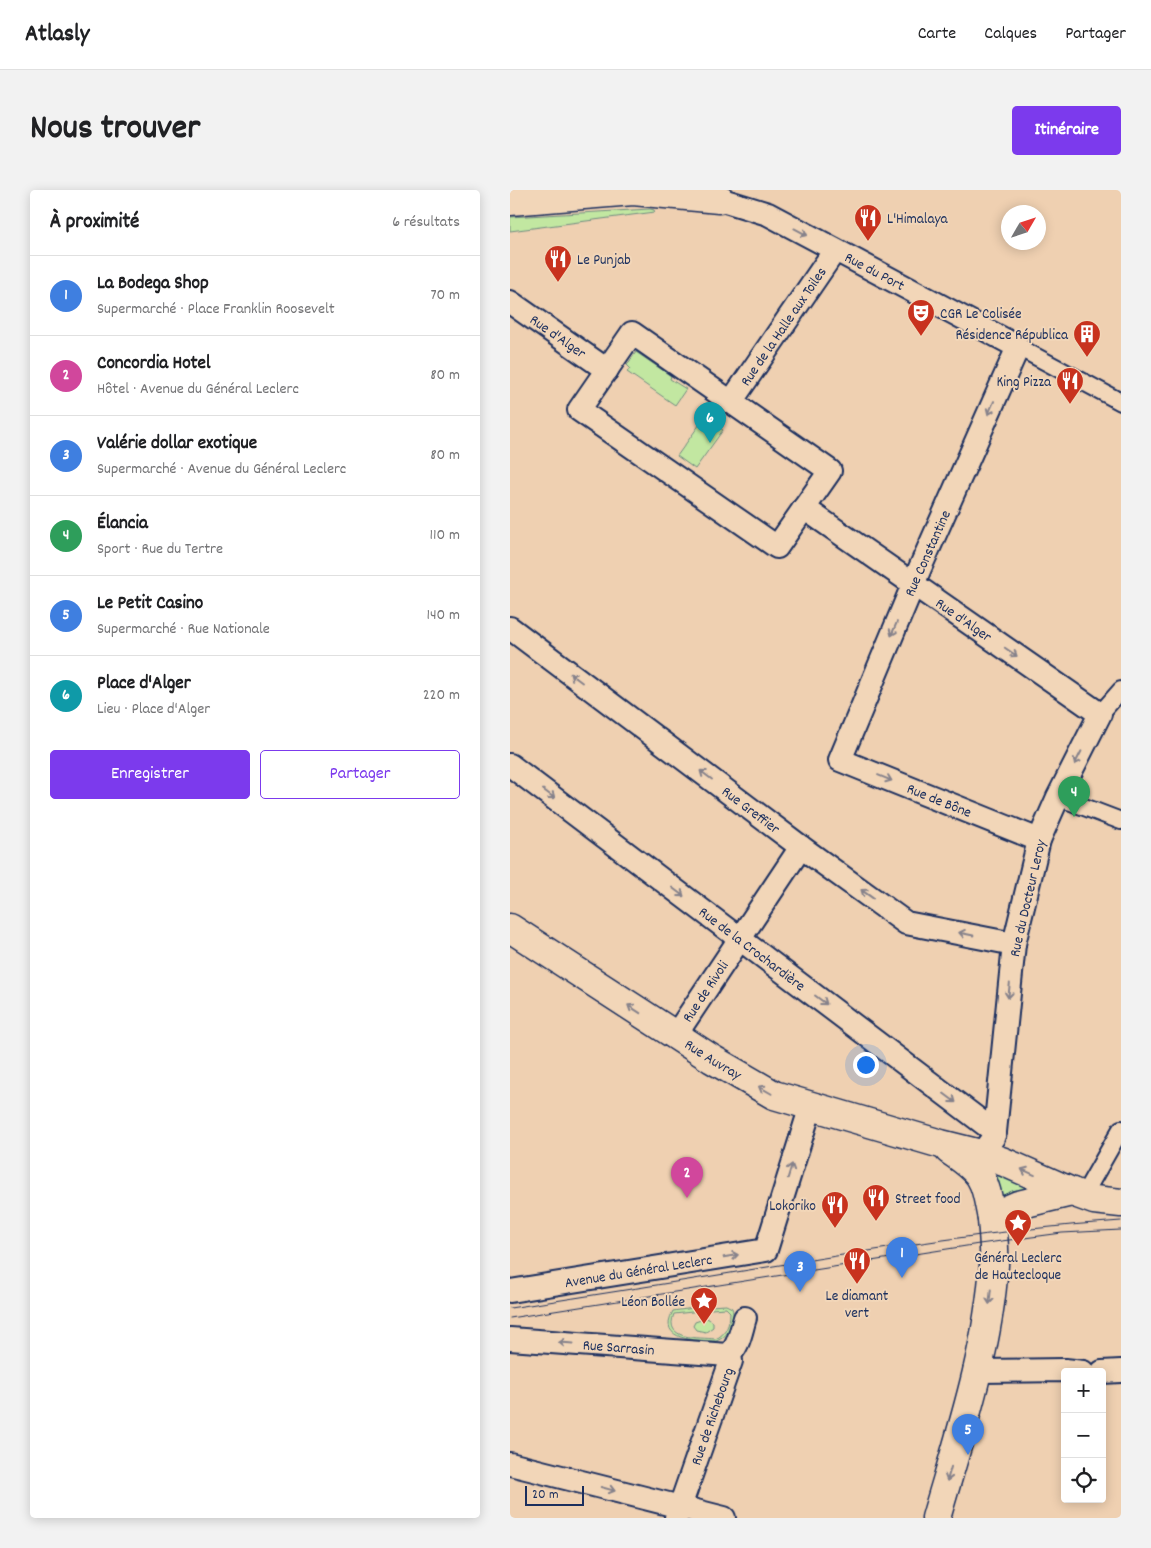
<!DOCTYPE html>
<html lang="fr">
<head>
<meta charset="utf-8">
<style>
  body { margin:0; font-family:Dekko,sans-serif; background:#f2f2f2; color:#202124 }
  .controls { position:absolute; right:15px; bottom:15px; display:grid; overflow:hidden; border-radius:5px; box-shadow:0 2px 12px #0003 }
  .controls button { width:45px; height:45px; display:grid; place-items:center; padding:0; border:0; border-bottom:1px solid #e0e0e0; background:#fff; color:#202124; font:25px sans-serif }
  .compass { position:absolute; left:491px; top:15px; width:45px; height:45px; border-radius:50%; background:#fff; box-shadow:0 2px 12px #0003; rotate:51deg }
  .scale { position:absolute; left:15px; bottom:12px; width:59px; box-sizing:border-box; padding-left:5px; border:2px solid #1b2f5e; border-top:0; font-size:14px; line-height:18px; white-space:nowrap; color:#1b2f5e; -webkit-text-stroke:4px #f2d6b8; paint-order:stroke }
  .you { position:absolute; left:355px; top:874px; width:18px; height:18px; margin:-12px; border:4px solid #fff; border-radius:50%; background:#1a73e8; box-shadow:0 0 0 8px #1a73e833 }
  .badge { display:grid; place-items:center; width:32px; height:32px; border-radius:50%; background:#7c3aed; color:#fff; font-size:16px; font-weight:700 }
  .pin { position:absolute; translate:-50% -41px; filter:drop-shadow(0 1px 2px #0008) }
  .pin::after { content:''; position:absolute; top:26px; width:18px; height:15px; background:inherit; clip-path:polygon(0 0,100% 0,50% 100%) }
  .list { margin:0; padding:0; list-style:none }
  h2 { display:flex; justify-content:space-between; align-items:center; height:65px; margin:0; padding:0 20px; font-size:21px }
  h2 small { font-size:16px; font-weight:400; color:#757577 }
  .list li { display:grid; grid-template-columns:32px 1fr auto; gap:15px; align-items:center; box-sizing:border-box; height:80px; padding:0 20px; border-top:1px solid #e0e0e0 }
  .list b { display:block; font-size:19px; white-space:nowrap }
  .list p { margin:0; font-size:16px; white-space:nowrap; color:#757577 }
  .list em { font-size:16px; font-style:normal; color:#757577 }
  .actions { display:flex; gap:10px; padding:15px 20px }
  .actions a { flex:1; padding:11px 0; border:1px solid #7c3aed; border-radius:5px; text-align:center; font-size:18px; color:#7c3aed }
  .actions .main { background:#7c3aed; color:#fff }
  .icon { flex:none; width:28px; height:28px; fill:none; stroke:currentColor; stroke-width:2; stroke-linecap:round; stroke-linejoin:round }
  .map { position:relative; flex:none; width:611px; height:1328px; overflow:hidden; border-radius:5px }
  header { display:flex; align-items:center; gap:30px; box-sizing:border-box; height:70px; padding:0 25px; background:#fff; border-bottom:1px solid #e0e0e0 }
  header strong { font-size:24px }
  nav { display:flex; gap:28px; margin-inline-start:auto; font-size:18px }
  .intro { display:flex; align-items:center; justify-content:space-between; box-sizing:border-box; height:120px; padding:0 30px }
  h1 { margin:0; font-size:35px }
  .button { padding:12px 22px; border-radius:5px; background:#7c3aed; color:#fff; font-size:18px; font-weight:700 }
  main { display:flex; gap:30px; padding:0 30px }
  aside { flex:1; background:#fff; border-radius:5px; box-shadow:0 2px 12px #0003 }
  .map>svg:first-child { display:block }
  .green { fill:#c2e7a1; stroke:#6e8b80 }
  .lines { fill:none; stroke-linecap:round; stroke-linejoin:round }
  .pedestrian-casing { stroke:#1b2f5e; stroke-width:20 }
  .minor-casing { stroke:#1b2f5e; stroke-width:26 }
  .tertiary-casing { stroke:#1b2f5e; stroke-width:31 }
  .secondary-casing { stroke:#1b2f5e; stroke-width:31 }
  .pedestrian { stroke:#f2d6b8; stroke-width:16 }
  .minor { stroke:#f2d6b8; stroke-width:22 }
  .tertiary { stroke:#f2d6b8; stroke-width:28 }
  .secondary { stroke:#f2d6b8; stroke-width:28 }
  .tram { stroke:#1b2f5e; stroke-width:1 }
  .oneway { stroke:#86828b }
  .labels { text-anchor:middle; stroke-width:4; stroke-linejoin:round; paint-order:stroke }
  .poi-label { font-size:15px; fill:#1b2f5e; stroke:#f2d6b8; text-anchor:start }
  .street-label { font-size:15px; fill:#1b2f5e; stroke:#f2d6b8 }
</style>
</head>
<body>
<header>
<strong>Atlasly</strong>
<nav><a>Carte</a><a>Calques</a><a>Partager</a></nav>
</header>
<div class="intro"><h1>Nous trouver</h1><a class="button">Itinéraire</a></div>
<main>
<aside>
<h2>À proximité<small>6 résultats</small></h2>
<ul class="list">
<li><span class="badge" style="background:#3f7fe0">1</span><div><b>La Bodega Shop</b><p>Supermarché · Place Franklin Roosevelt</p></div><em>70 m</em></li>
<li><span class="badge" style="background:#d1479c">2</span><div><b>Concordia Hotel</b><p>Hôtel · Avenue du Général Leclerc</p></div><em>80 m</em></li>
<li><span class="badge" style="background:#3f7fe0">3</span><div><b>Valérie dollar exotique</b><p>Supermarché · Avenue du Général Leclerc</p></div><em>80 m</em></li>
<li><span class="badge" style="background:#2e9e5b">4</span><div><b>Élancia</b><p>Sport · Rue du Tertre</p></div><em>110 m</em></li>
<li><span class="badge" style="background:#3f7fe0">5</span><div><b>Le Petit Casino</b><p>Supermarché · Rue Nationale</p></div><em>140 m</em></li>
<li><span class="badge" style="background:#0f9aa8">6</span><div><b>Place d'Alger</b><p>Lieu · Place d'Alger</p></div><em>220 m</em></li>
</ul>
<div class="actions"><a class="main">Enregistrer</a><a>Partager</a></div>
</aside>
<div class="map">
<svg width="611" height="1328" viewBox="0 0 611 1328">
  <rect width="100%" height="100%" fill="#efd0b1"/>
  <filter id="ink" filterUnits="userSpaceOnUse"><feTurbulence type="fractalNoise" baseFrequency=".02" numOctaves="2"/><feDisplacementMap in="SourceGraphic" scale="10" xChannelSelector="R" yChannelSelector="G"/><feConvolveMatrix kernelMatrix="1 2 1 2 8 2 1 2 1" color-interpolation-filters="sRGB"/></filter>
  <g filter="url(#ink)">
    <!-- green -->
    <path class="green" d="M140 19 144 20 145 22 0 41V27Z
      M126 162 161 186 160 189 176 199 165 215 117 182 120 178 117 175Z
      M195 227 213 240 185 279 167 266Z
      M475 979 538 999 487 1017Z
      M216 1115 222 1118C226 1131 219 1147 206 1151 188 1150 146 1152 163 1121L191 1117V1121L164 1124C153 1151 189 1147 205 1149 216 1145 220 1134 220 1122L216 1118 201 1119 200 1116Z
      M197 1128 203 1132V1137L196 1142 186 1140 183 1136 185 1132Z"/>
    <g class="lines">
      <defs>
        <path id="pedestrian" d="M508 157 611 212
          M590 524 611 500
          M548 607 611 631
          M573 1006 611 939"/>
        <g id="minor">
          <path id="s1" d="M195 0 209 9 258 24 508 157 410 378 330 570 529 650"/>
          <path id="s2" d="M0 112 97 180"/>
          <path d="M122 143 320 281 267 357 69 220Z"/>
          <path id="s3" d="M221 212 325 60"/>
          <path id="s4" d="M294 318 590 524 548 607 529 650 504 754 485 942 483 948 471 964"/>
          <path id="s5" d="M0 438 291 657 396 733 504 754"/>
          <path id="s6" d="M0 575 485 942"/>
          <path id="s7" d="M165 846 291 657"/>
          <path id="s8" d="M0 1101 256 1060 301 916"/>
          <path id="s9" d="M0 1149 218 1165"/>
          <path d="M218 1165C229 1158 231 1140 235 1128"/>
          <path d="M468 1181 555 1180 573 1182"/>
          <path d="M592 1182 611 1181"/>
          <path d="M0 1274 214 1328"/>
          <path id="s10" d="M166 1328 221 1171 218 1165"/>
        </g>
        <g id="tertiary">
          <path id="s11" d="M0 738 202 869 264 905 431 954 471 964 494 972 562 1002"/>
          <path d="M439 960C475 984 474 988 482 1029"/>
        </g>
        <path id="secondary" d="M0 11 123 1 209 9
          M426 1328C450 1245 478 1162 484 1075 485 1060 483 1044 482 1029L494 1021 508 1015 562 1002 584 1010 611 1013"/>
      </defs>
      <!-- pedestrian casing -->
      <use href="#pedestrian" class="pedestrian-casing"/>
      <!-- minor casing -->
      <use href="#minor" class="minor-casing"/>
      <!-- tertiary casing -->
      <use href="#tertiary" class="tertiary-casing"/>
      <!-- secondary casing -->
      <use href="#secondary" class="secondary-casing"/>
      <!-- pedestrian -->
      <use href="#pedestrian" class="pedestrian"/>
      <!-- minor -->
      <use href="#minor" class="minor"/>
      <!-- tertiary -->
      <use href="#tertiary" class="tertiary"/>
      <!-- secondary -->
      <use href="#secondary" class="secondary"/>
      <!-- tram -->
      <path class="tram" d="M0 1118C84 1105 167 1092 251 1078 370 1059 490 1039 611 1031
        M0 1128 469 1054 552 1043 611 1040"/>
    </g>
    <!-- one-way arrows -->
    <defs><path id="oneway-shaft" d="M-6 0H5M1.5-3L5.5 0L1.5 3" fill="none" stroke-width="1.6" stroke-linecap="round" stroke-linejoin="round" transform="scale(1.25)"/></defs>
    <g class="oneway">
      <use href="#oneway-shaft" transform="translate(291 42) rotate(28)"/>
      <use href="#oneway-shaft" transform="translate(481 218) rotate(114)"/>
      <use href="#oneway-shaft" transform="translate(384 439) rotate(113)"/>
      <use href="#oneway-shaft" transform="translate(501 462) rotate(35)"/>
      <use href="#oneway-shaft" transform="translate(66 488) rotate(-143)"/>
      <use href="#oneway-shaft" transform="translate(568 568) rotate(117)"/>
      <use href="#oneway-shaft" transform="translate(196 585) rotate(-143)"/>
      <use href="#oneway-shaft" transform="translate(375 588) rotate(22)"/>
      <use href="#oneway-shaft" transform="translate(39 604) rotate(37)"/>
      <use href="#oneway-shaft" transform="translate(168 702) rotate(37)"/>
      <use href="#oneway-shaft" transform="translate(357 704) rotate(-144)"/>
      <use href="#oneway-shaft" transform="translate(456 744) rotate(-169)"/>
      <use href="#oneway-shaft" transform="translate(499 801) rotate(96)"/>
      <use href="#oneway-shaft" transform="translate(311 810) rotate(37)"/>
      <use href="#oneway-shaft" transform="translate(124 819) rotate(-147)"/>
      <use href="#oneway-shaft" transform="translate(255 900) rotate(-150)"/>
      <use href="#oneway-shaft" transform="translate(440 908) rotate(37)"/>
      <use href="#oneway-shaft" transform="translate(280 981) rotate(-73)"/>
      <use href="#oneway-shaft" transform="translate(518 982) rotate(-156)"/>
      <use href="#oneway-shaft" transform="translate(221 1066) rotate(-9)"/>
      <use href="#oneway-shaft" transform="translate(480 1107) rotate(96)"/>
      <use href="#oneway-shaft" transform="translate(56 1153) rotate(-176)"/>
      <use href="#oneway-shaft" transform="translate(439 1284) rotate(106)"/>
      <use href="#oneway-shaft" transform="translate(98 1299) rotate(15)"/>
    </g>
  </g>
  <!-- icons -->
  <defs>
    <symbol id="restaurant-pin" viewBox="-11 -11 22 30"><path d="M0 17L-7.5 6A9.5 9.5 0 1 1 7.5 6Z" fill="#c8321e" stroke="#f2d6b8"/><path d="M-5-6h1v4h1v-4h1v4h1v-4h1v5L-1.5 .5V6h-2V.5L-5-1ZM5-6V6H3V1.5H1.5Q1.5-4 5-6Z" fill="#fff"/></symbol>
    <symbol id="theatre-pin" viewBox="-11 -11 22 30"><path d="M0 17L-7.5 6A9.5 9.5 0 1 1 7.5 6Z" fill="#c8321e" stroke="#f2d6b8"/><path d="M-5-5.5Q0-4 5-5.5V0Q5 5 0 6Q-5 5-5 0ZM-3.3-2.5H-1v1.5H-3.3ZM1-2.5H3.3v1.5H1ZM-2.8 1Q0 5.5 2.8 1Z" fill="#fff"/></symbol>
    <symbol id="building-pin" viewBox="-11 -11 22 30"><path d="M0 17L-7.5 6A9.5 9.5 0 1 1 7.5 6Z" fill="#c8321e" stroke="#f2d6b8"/><path d="M-4-6H4V6H1V3H-1V6H-4ZM-2.5-4.3h1.7v1.8h-1.7ZM.8-4.3h1.7v1.8H.8ZM-2.5-1h1.7V.8h-1.7ZM.8-1h1.7V.8H.8Z" fill="#fff"/></symbol>
    <symbol id="sight-pin" viewBox="-11 -11 22 30"><path d="M0 17L-7.5 6A9.5 9.5 0 1 1 7.5 6Z" fill="#c8321e" stroke="#f2d6b8"/><path d="M0-6L1.8-2.2L6-1.7L2.9 1.2L3.7 5.4L0 3.3L-3.7 5.4L-2.9 1.2L-6-1.7L-1.8-2.2Z" fill="#fff"/></symbol>
  </defs>
  <g fill-rule="evenodd">
    <use href="#restaurant-pin" x="342" y="12" width="32" height="43"/>
    <use href="#restaurant-pin" x="32" y="53" width="32" height="43"/>
    <use href="#theatre-pin" x="395" y="107" width="32" height="43"/>
    <use href="#building-pin" x="561" y="128" width="32" height="43"/>
    <use href="#restaurant-pin" x="544" y="175" width="32" height="43"/>
    <use href="#restaurant-pin" x="350" y="992" width="32" height="43"/>
    <use href="#restaurant-pin" x="309" y="999" width="32" height="43"/>
    <use href="#sight-pin" x="492" y="1017" width="32" height="43"/>
    <use href="#restaurant-pin" x="331" y="1055" width="32" height="43"/>
    <use href="#sight-pin" x="178" y="1095" width="32" height="43"/>
  </g>
  <g class="labels">
    <!-- poi labels -->
    <g class="poi-label">
      <text x="377" y="33">L'Himalaya</text>
      <text x="67" y="74">Le Punjab</text>
      <text x="430" y="128">CGR Le Colisée</text>
      <text x="558" y="149" text-anchor="end">Résidence Républica</text>
      <text x="541" y="196" text-anchor="end">King Pizza</text>
      <text x="385" y="1013">Street food</text>
      <text x="306" y="1020" text-anchor="end">Lokoriko</text>
      <text x="508" y="1072" text-anchor="middle">Général Leclerc<tspan x="508" dy="17">de Hautecloque</tspan></text>
      <text x="347" y="1110" text-anchor="middle">Le diamant<tspan x="347" dy="17">vert</tspan></text>
      <text x="175" y="1116" text-anchor="end">Léon Bollée</text>
    </g>
    <!-- street labels -->
    <g class="street-label">
      <text dy="5" stroke="none"><textPath href="#s1" startOffset="189">Rue du Port</textPath></text>
      <text dy="5" stroke="none"><textPath href="#s3" startOffset="92">Rue de la Halle aux Toiles</textPath></text>
      <text dy="5" stroke="none"><textPath href="#s2" startOffset="59">Rue d'Alger</textPath></text>
      <text transform="translate(417 363) rotate(-66)" y="5">Rue Constantine</text>
      <text dy="5" stroke="none"><textPath href="#s4" startOffset="195">Rue d'Alger</textPath></text>
      <text dy="5" stroke="none"><textPath href="#s1" startOffset="908">Rue de Bône</textPath></text>
      <text dy="5" stroke="none"><textPath href="#s5" startOffset="302">Rue Greffier</textPath></text>
      <text transform="translate(517 708) rotate(-77)" y="5">Rue du Docteur Leroy</text>
      <text dy="5" stroke="none"><textPath href="#s6" startOffset="304">Rue de la Crochardière</textPath></text>
      <text dy="5" stroke="none"><textPath href="#s7" startOffset="54">Rue de Rivoli</textPath></text>
      <text dy="5" stroke="none"><textPath href="#s11" startOffset="242">Rue Auvray</textPath></text>
      <text dy="5" stroke="none"><textPath href="#s8" startOffset="130">Avenue du Général Leclerc</textPath></text>
      <text dy="5" stroke="none"><textPath href="#s9" startOffset="109">Rue Sarrasin</textPath></text>
      <text dy="5" stroke="none"><textPath href="#s10" startOffset="108">Rue de Richebourg</textPath></text>
    </g>
  </g>
</svg>
<div class="controls">
<button>+</button>
<button>−</button>
<button><svg class="icon" aria-label="locate" viewBox="0 0 24 24"><circle cx="12" cy="12" r="6"/><path d="M12 2v4M12 18v4M2 12h4M18 12h4"/></svg></button>
</div>
<svg class="compass" viewBox="-18 -18 36 36"><path d="M0-13l5 13h-10z" fill="#e53935"/><path d="M0 13l5-13h-10z" fill="#757577"/></svg>
<div class="scale">20 m</div>
<div class="you"></div>
<div class="pin badge" style="left:392px;top:1088px;background:#3f7fe0">1</div>
<div class="pin badge" style="left:177px;top:1008px;background:#d1479c">2</div>
<div class="pin badge" style="left:290px;top:1102px;background:#3f7fe0">3</div>
<div class="pin badge" style="left:564px;top:627px;background:#2e9e5b">4</div>
<div class="pin badge" style="left:458px;top:1265px;background:#3f7fe0">5</div>
<div class="pin badge" style="left:200px;top:253px;background:#0f9aa8">6</div>
</div>
</main>
</body>
</html>
